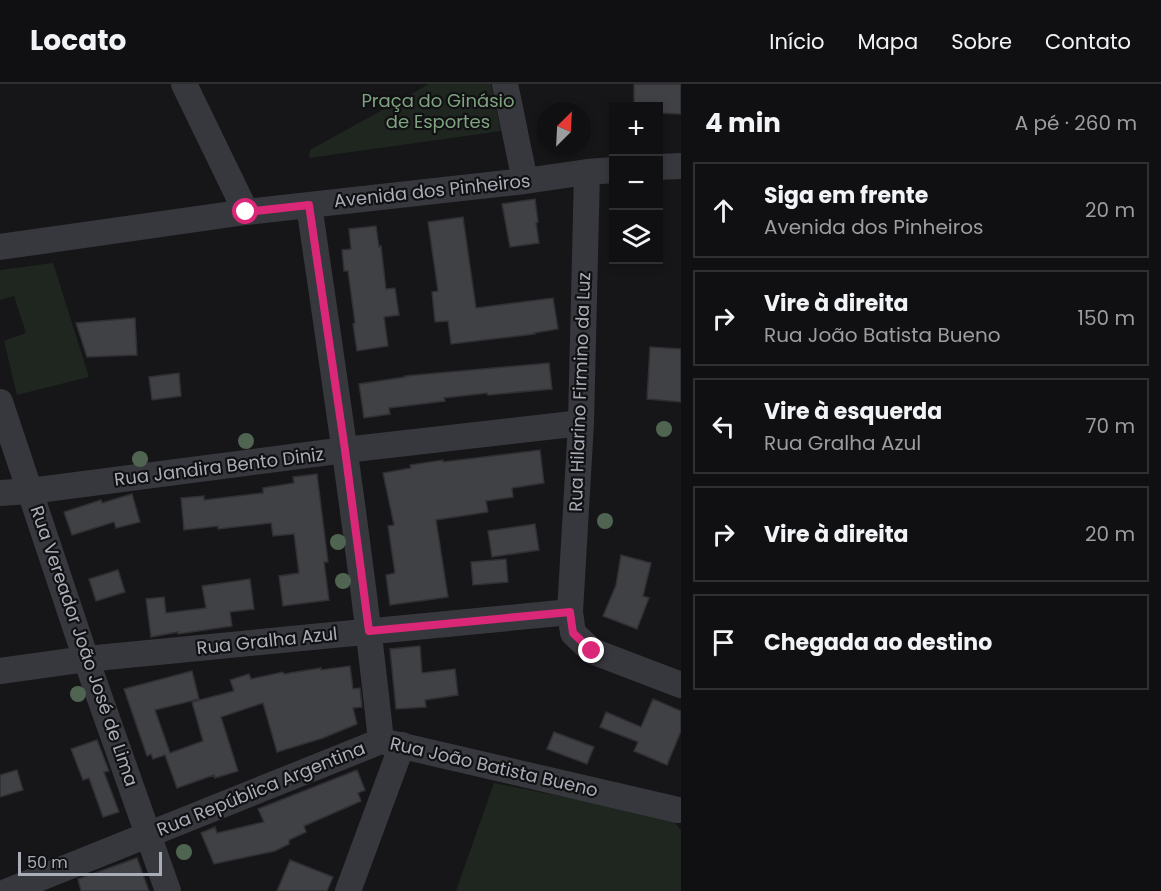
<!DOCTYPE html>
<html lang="pt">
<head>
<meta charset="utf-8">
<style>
  body { margin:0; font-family:Poppins,sans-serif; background:#1e1e20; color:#f1f3f6 }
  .controls { position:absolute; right:18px; top:18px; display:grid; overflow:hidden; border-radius:0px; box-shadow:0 3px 9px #0003 }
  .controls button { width:54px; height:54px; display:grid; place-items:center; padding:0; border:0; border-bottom:2px solid #303032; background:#101012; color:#f1f3f6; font:30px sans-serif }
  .compass { position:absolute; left:537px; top:18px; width:54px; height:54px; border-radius:50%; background:#101012; box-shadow:0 3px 9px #0003; rotate:24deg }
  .scale { position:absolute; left:18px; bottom:15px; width:144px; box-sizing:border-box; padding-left:6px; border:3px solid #a8adb8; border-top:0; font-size:16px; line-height:21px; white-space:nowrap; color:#a8adb8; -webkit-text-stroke:4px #111113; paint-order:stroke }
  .stop { position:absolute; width:18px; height:18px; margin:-14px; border:4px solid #db2777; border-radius:50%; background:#fff }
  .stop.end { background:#db2777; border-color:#fff; box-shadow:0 2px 6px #0008 }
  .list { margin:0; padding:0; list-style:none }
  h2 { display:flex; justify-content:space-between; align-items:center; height:78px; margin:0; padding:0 24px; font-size:26px }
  h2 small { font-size:20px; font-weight:400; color:#9c9d9f }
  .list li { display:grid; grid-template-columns:39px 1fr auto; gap:18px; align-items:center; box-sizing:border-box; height:96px; margin:0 12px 12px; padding:0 12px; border:2px solid #303032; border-radius:0px }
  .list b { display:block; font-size:22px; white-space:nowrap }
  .list p { margin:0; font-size:20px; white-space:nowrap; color:#9c9d9f }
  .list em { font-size:20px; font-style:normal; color:#9c9d9f }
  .icon { flex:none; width:33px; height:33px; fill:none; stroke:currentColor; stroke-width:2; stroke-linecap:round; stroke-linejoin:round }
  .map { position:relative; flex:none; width:681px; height:807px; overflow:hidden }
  header { display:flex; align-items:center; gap:36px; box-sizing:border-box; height:84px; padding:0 30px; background:#101012; border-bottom:2px solid #303032 }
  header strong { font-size:28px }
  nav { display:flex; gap:33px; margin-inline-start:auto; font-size:21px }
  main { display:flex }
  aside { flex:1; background:#101012 }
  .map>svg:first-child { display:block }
  .green { fill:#1e261f }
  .building { fill:#404145; stroke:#303034; stroke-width:1.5 }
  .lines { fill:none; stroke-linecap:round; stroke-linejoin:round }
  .minor { stroke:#37383d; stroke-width:26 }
  .tree { fill:#506452 }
  .route { stroke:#db2777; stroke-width:8 }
  .labels { text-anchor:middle; stroke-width:4.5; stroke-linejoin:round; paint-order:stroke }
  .park-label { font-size:18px; fill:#7fa381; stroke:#111113 }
  .street-label { font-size:18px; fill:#a8adb8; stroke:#111113 }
</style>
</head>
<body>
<header>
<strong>Locato</strong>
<nav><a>Início</a><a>Mapa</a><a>Sobre</a><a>Contato</a></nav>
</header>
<main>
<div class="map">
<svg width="681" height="807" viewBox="0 0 681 807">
  <rect width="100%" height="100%" fill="#161618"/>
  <!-- green -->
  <path class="green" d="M429 0H491L501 47 309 74 310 66Z
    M53 179 89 293 17 311 4 257 26 249 14 212 0 216V186Z
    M494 699 670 734 681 746V807H456Z"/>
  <!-- building -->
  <path class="building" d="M634 0H681V30L658 29V22H634Z
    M535 115 538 138 536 139 539 159 510 163 502 120Z
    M463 133 476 224 553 214 558 245 534 249 535 250 451 260 448 237 435 238 432 208 438 207 428 138Z
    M376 142 379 163 381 162 386 205 395 204 399 231 384 233 388 262 357 267 353 240 355 239 348 187H344L342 166 351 165 349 145Z
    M135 234 137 271 87 273 76 239Z
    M650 263 681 265V318L647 315Z
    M549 279 552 305 488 311 487 309 444 314 445 317 389 324 390 330 364 334 359 300 405 293V292Z
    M179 289 181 312 152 316 149 293Z
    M540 366 544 399 512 404 513 413 486 417 488 428 436 436 448 513 390 521 386 491 395 489 388 442 394 441 383 389 411 384 410 381 443 376V378Z
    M317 390 328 478H324L329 516 283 522 279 492 299 489 294 450 273 452 271 439 218 445V442L184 446 181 414 204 412V416L263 409V404L294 399 293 393Z
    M132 410 140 438 116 444 114 438 72 451 64 428 101 416 102 419Z
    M535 440 539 466 492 473 488 447Z
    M621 471 651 479 643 512 649 514 637 545 603 532 616 501Z
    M506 475 508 498 473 501 471 478Z
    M118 486 125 508 96 517 89 495Z
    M250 495 254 525 230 528 232 542 178 550V548L151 553 146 515 164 513 166 529 206 524 202 502Z
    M420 562 422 589 455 585 458 611 425 616 426 623 396 625 390 565Z
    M350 582 353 605 360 604 362 623 353 624 357 640 323 654 277 668 263 619 221 633 238 687 215 694 214 691 177 704 165 671 153 675 151 670 147 672 124 605 192 587 199 615 155 626 170 669 203 657 192 618 234 607 230 596 249 590 251 595 283 588 284 590 321 584V586Z
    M653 615 681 627V647L667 681 634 667 638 658 600 643 606 628 641 643Z
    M554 648 594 663 587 680 547 665Z
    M97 656 109 687 104 688 119 728 103 733 89 694 83 696 71 665Z
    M17 686 23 706 0 713V691Z
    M357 686 365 706 358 709 361 717 304 742 306 748 289 756V760L275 767 214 780 201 749 215 743 217 749 264 738 258 725Z
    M137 774 149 807H81L78 795Z
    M290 776 333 793 327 807H277Z"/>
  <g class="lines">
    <!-- minor -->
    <path class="minor" d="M184 0 246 128
      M505 0 525 97
      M658 83 681 82
      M587 88 581 339 570 528 573 549 592 567 681 601
      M309 121C335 299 362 477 381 657
      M0 163 246 128 525 97 587 88 614 86
      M0 318 86 575 168 807
      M0 409 30 407 345 366 581 339
      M0 587 86 575 570 528
      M381 657 678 726
      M8 807 381 657
      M348 807 402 661"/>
  </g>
  <!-- trees -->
  <g class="tree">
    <circle cx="664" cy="345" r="8"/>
    <circle cx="246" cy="357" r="8"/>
    <circle cx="140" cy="375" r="8"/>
    <circle cx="605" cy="437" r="8"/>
    <circle cx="338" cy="458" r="8"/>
    <circle cx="343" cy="497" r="8"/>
    <circle cx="78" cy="610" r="8"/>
    <circle cx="184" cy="768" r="8"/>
  </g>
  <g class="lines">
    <!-- route -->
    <path class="route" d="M246 128 309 121 345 366 369 547 570 528 573 549 592 567"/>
  </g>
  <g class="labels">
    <!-- park labels -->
    <g class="park-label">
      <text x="438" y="23">Praça do Ginásio<tspan x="438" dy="21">de Esportes</tspan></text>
    </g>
    <!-- street labels -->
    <g class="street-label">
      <text transform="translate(432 107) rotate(-6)" y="6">Avenida dos Pinheiros</text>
      <text transform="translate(580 308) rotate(-88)" y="6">Rua Hilarino Firmino da Luz</text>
      <text transform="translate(219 383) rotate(-7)" y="6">Rua Jandira Bento Diniz</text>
      <text transform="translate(267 557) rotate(-6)" y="6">Rua Gralha Azul</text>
      <text transform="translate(84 562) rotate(71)" y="6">Rua Vereador João José de Lima</text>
      <text transform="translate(494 683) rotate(13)" y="6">Rua João Batista Bueno</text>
      <text transform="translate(261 705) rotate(-22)" y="6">Rua República Argentina</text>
    </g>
  </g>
</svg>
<div class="controls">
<button>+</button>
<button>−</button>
<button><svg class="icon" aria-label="layers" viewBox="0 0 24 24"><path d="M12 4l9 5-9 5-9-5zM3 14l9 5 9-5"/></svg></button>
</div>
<svg class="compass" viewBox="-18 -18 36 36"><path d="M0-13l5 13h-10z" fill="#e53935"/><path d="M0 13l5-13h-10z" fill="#9c9d9f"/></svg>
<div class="scale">50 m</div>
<div class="stop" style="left:246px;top:128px"></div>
<div class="stop end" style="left:592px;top:567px"></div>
</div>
<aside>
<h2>4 min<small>A pé · 260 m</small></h2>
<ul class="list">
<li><svg class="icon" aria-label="ahead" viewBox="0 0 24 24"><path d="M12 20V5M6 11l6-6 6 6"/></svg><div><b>Siga em frente</b><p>Avenida dos Pinheiros</p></div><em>20 m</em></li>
<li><svg class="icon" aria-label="right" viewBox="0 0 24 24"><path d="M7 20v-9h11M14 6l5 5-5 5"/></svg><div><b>Vire à direita</b><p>Rua João Batista Bueno</p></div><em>150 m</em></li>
<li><svg class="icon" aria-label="left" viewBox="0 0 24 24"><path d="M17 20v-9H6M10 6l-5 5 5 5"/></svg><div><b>Vire à esquerda</b><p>Rua Gralha Azul</p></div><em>70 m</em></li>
<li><svg class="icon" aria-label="right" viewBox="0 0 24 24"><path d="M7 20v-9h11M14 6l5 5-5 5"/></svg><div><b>Vire à direita</b></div><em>20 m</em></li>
<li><svg class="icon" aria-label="arrive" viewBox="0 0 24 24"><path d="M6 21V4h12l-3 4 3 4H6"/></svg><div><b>Chegada ao destino</b></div></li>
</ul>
</aside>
</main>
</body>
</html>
